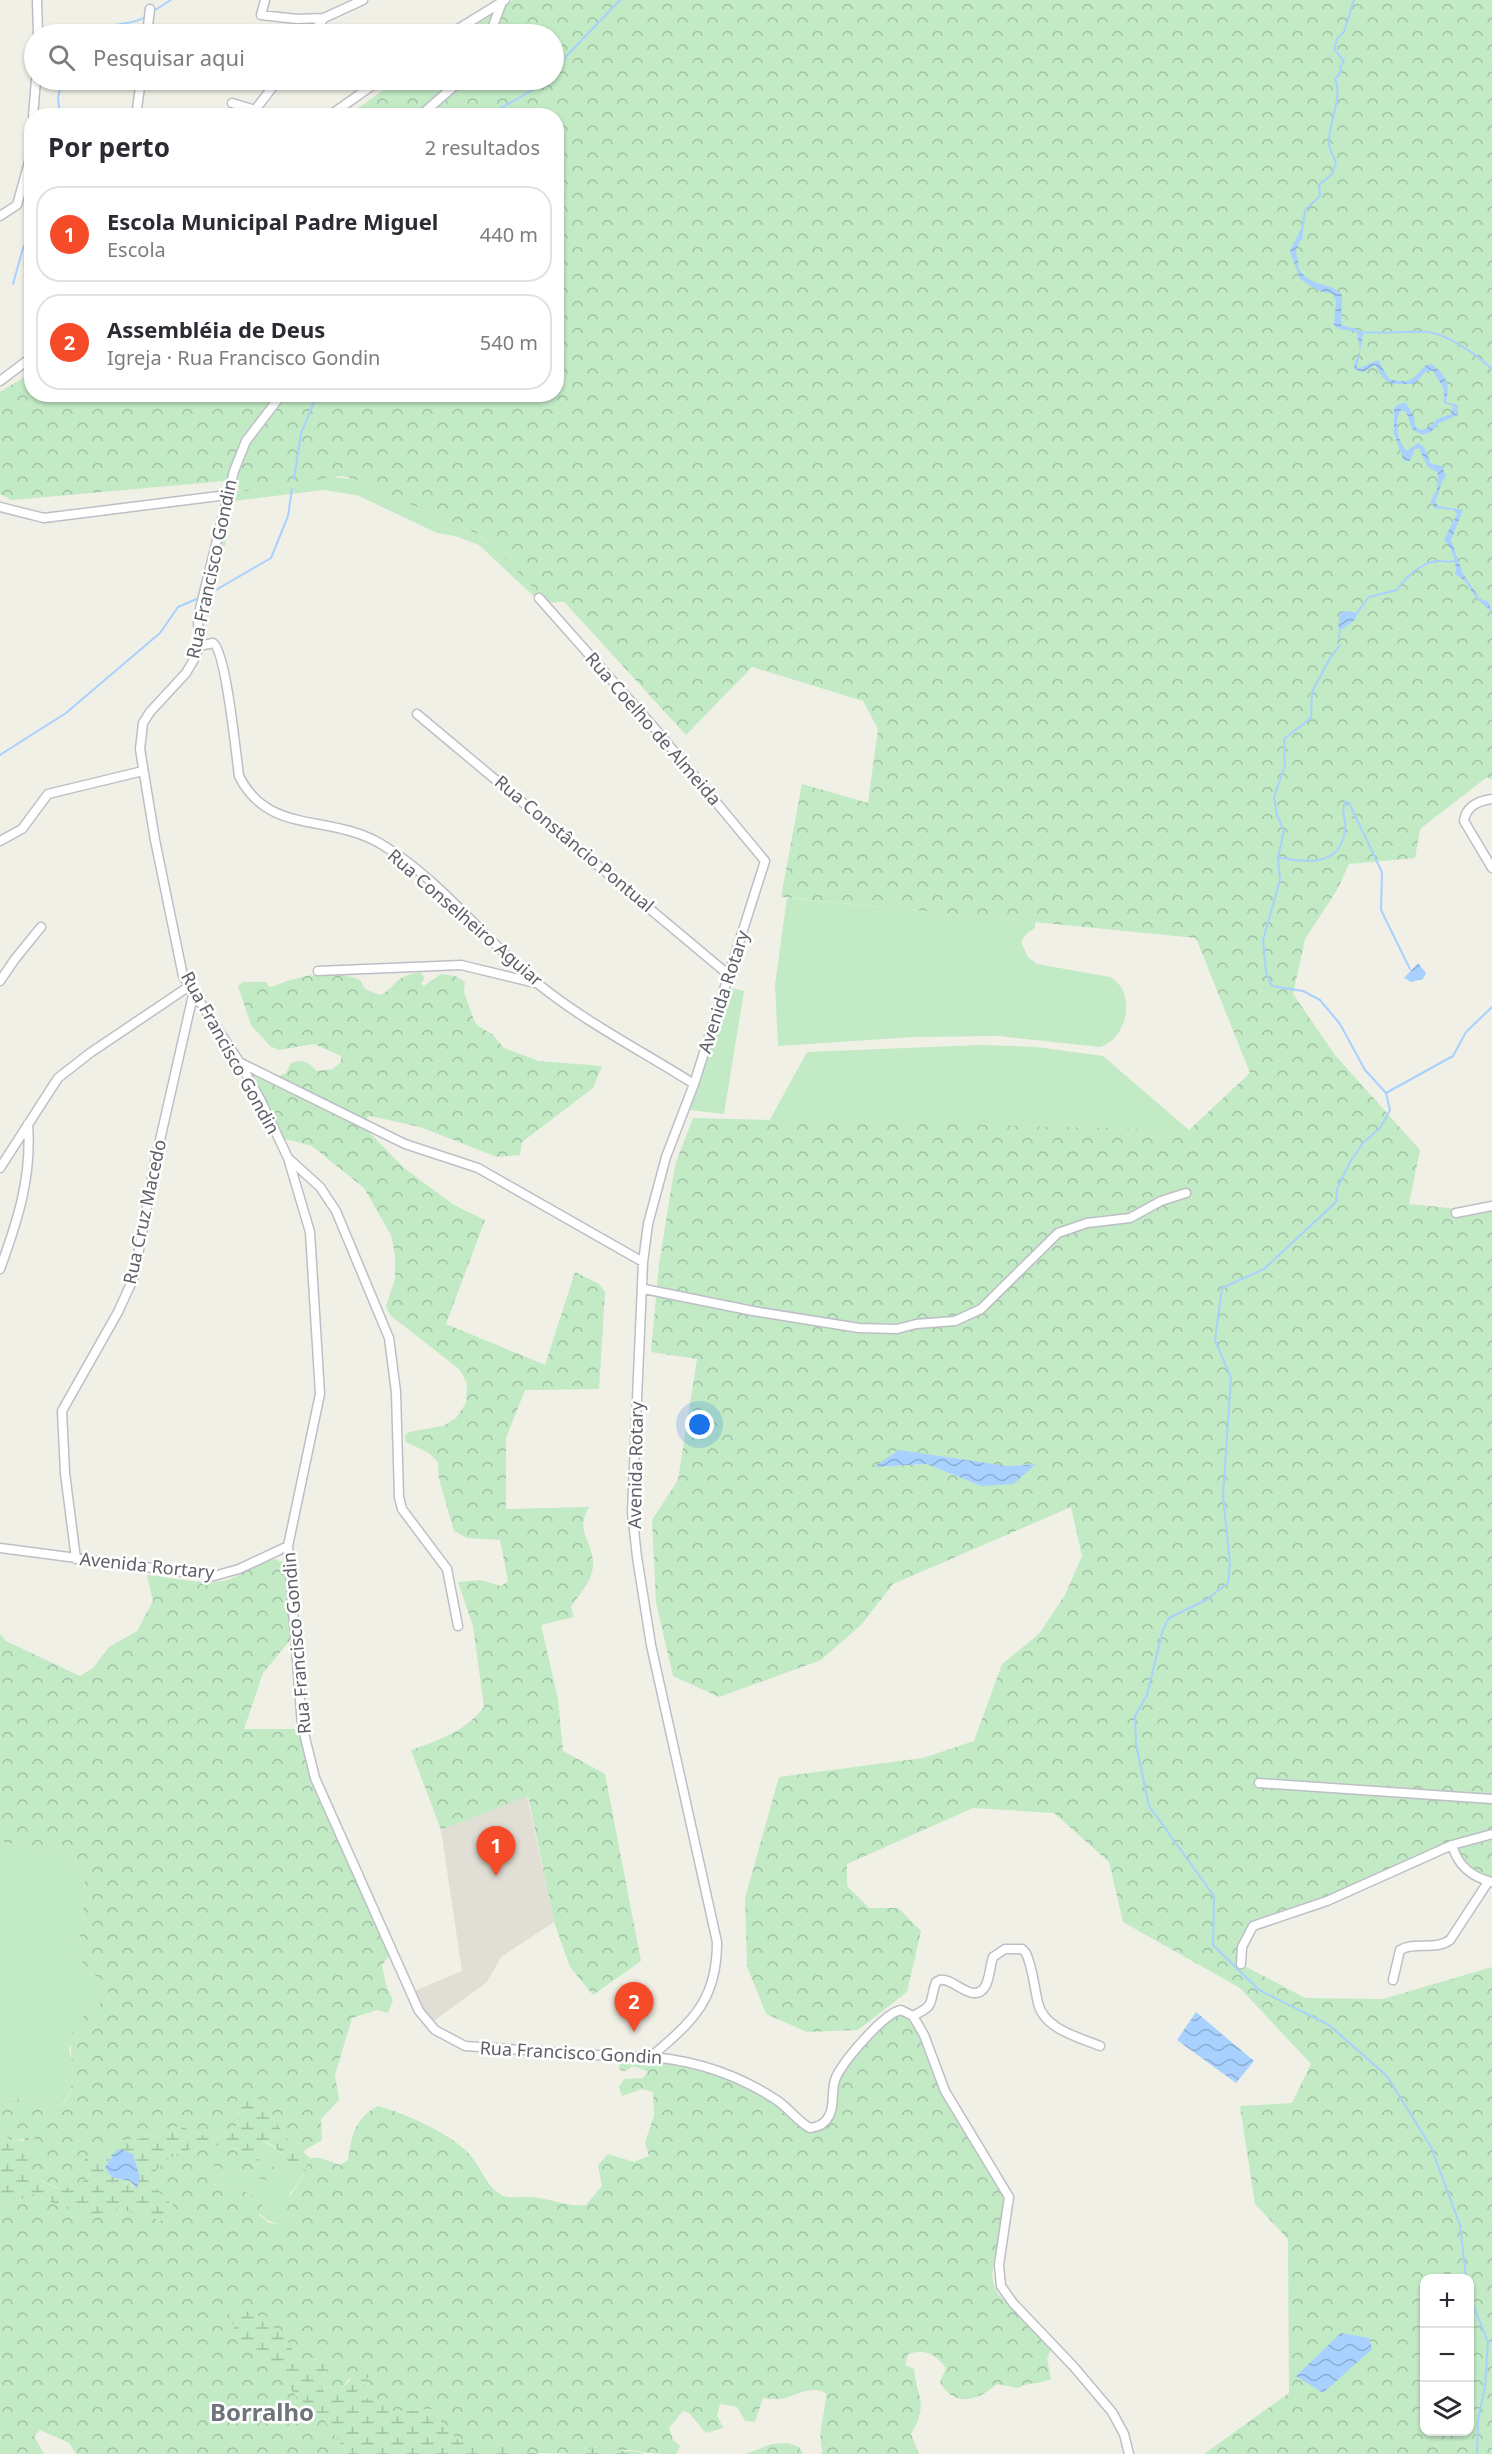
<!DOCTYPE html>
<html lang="pt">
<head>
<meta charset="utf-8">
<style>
  body { margin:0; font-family:"Noto Sans",sans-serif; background:#f7f7f7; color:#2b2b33 }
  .controls { position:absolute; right:18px; bottom:18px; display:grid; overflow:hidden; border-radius:12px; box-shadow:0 2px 4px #0004 }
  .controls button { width:54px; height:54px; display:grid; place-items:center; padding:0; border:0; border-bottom:2px solid #e1e1e2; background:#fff; color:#2b2b33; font:30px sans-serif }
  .you { position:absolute; left:700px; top:1425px; width:21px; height:21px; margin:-15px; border:4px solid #fff; border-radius:50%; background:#1a73e8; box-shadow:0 0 0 9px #1a73e833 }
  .badge { display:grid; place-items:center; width:39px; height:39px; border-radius:50%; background:#f54b28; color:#fff; font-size:20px; font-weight:700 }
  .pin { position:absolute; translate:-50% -50px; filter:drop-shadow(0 2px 3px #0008) }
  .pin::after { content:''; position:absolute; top:32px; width:21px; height:18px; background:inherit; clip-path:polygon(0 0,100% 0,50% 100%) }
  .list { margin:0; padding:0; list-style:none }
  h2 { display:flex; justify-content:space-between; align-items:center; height:78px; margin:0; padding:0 24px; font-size:26px }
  h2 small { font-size:20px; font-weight:400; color:#7c7c81 }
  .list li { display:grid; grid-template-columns:39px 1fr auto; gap:18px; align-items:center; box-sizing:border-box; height:96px; margin:0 12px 12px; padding:0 12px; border:2px solid #e1e1e2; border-radius:24px }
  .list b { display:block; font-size:22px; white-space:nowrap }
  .list p { margin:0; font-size:20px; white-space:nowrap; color:#7c7c81 }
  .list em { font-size:20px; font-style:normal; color:#7c7c81 }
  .icon { flex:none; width:33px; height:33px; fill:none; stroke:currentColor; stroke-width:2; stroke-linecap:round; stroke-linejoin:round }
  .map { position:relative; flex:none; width:1492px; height:2454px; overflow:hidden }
  .search { position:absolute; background:#fff; box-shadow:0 2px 4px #0004; left:24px; top:24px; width:540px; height:66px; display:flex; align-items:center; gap:15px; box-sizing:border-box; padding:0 21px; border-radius:33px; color:#7c7c81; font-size:22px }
  .panel { position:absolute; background:#fff; box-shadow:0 2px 4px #0004; left:24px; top:108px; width:540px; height:294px; border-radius:24px }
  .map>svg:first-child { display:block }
  .education { fill:#e1dfd5 }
  .green { fill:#c1eac5 }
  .forest { fill:url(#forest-crowns); fill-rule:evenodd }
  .wetland { fill:url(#wetland-marsh); fill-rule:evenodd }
  .water { fill:url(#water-waves) }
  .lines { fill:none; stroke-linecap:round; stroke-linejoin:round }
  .stream { stroke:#a8d1ff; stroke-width:2 }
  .minor-casing { stroke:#bebfc6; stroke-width:11 }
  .minor { stroke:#fff; stroke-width:8 }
  .labels { text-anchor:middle; stroke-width:5; stroke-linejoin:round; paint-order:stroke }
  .street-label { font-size:18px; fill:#5e6168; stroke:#fff }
  .district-label { font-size:24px; font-weight:bold; fill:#6f737a; stroke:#fff }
</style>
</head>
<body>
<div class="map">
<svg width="1492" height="2454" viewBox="0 0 1492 2454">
  <defs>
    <pattern id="forest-crowns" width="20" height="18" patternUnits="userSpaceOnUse" patternTransform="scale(1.5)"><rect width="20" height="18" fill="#c1eac5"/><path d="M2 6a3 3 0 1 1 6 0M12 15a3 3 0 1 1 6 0" fill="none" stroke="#a0c1a4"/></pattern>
    <pattern id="wetland-marsh" width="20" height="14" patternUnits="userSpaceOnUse" patternTransform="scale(1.5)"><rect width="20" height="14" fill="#c1eac5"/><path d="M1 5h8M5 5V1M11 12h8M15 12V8" fill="none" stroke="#a0c1a4"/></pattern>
    <pattern id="water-waves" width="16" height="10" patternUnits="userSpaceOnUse" patternTransform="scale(1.5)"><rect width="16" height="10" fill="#a8d1ff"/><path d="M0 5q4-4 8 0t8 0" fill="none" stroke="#8cadd2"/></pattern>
  </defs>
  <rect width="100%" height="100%" fill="#f1f0e6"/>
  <!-- education -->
  <path class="education" d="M527 1796 554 1922 501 1957 487 1982 431 2023 412 1992 462 1971 441 1830Z"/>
  <!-- green -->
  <path class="green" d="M236 474 237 488 240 492 329 477 354 479 477 534 513 563 534 588 887 554 583 601 541 603 479 545 455 536 437 533 357 495 323 490 234 501 228 511 225 546 222 548 209 590Z
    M787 898 1035 922V928L1027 933 1021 942 1028 957 1037 964 1110 977C1137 991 1128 1039 1100 1047L998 1036 915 1037 778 1046 775 985Z
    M731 988 744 991 724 1114 689 1110Z
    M979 1045 1036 1047 1103 1056 1189 1130 769 1121 807 1052Z
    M0 1841 76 1857 85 1881 82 1926 77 1949 85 1970 107 1982 109 1997 88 2012 69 2048C73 2066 78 2105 51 2107 40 2108 33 2102 23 2100 16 2098 8 2099 0 2098Z
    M259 2140C279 2146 287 2164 306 2171L289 2195V2215L281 2224C261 2222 255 2208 245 2191L208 2183 205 2173 214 2166 239 2175 270 2162 260 2161 253 2145 254 2141Z"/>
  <!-- forest -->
  <path class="forest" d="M513 0H1492V780L1487 777 1420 829 1415 858 1349 864 1337 890 1305 939 1293 994 1335 1055 1420 1150 1409 1204 1469 1210 1492 1207V1834L1253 1926 1243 1948V1965L1305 1998 1383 1999 1492 1967V2454H1204L1289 2393 1288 2239 1255 2204 1240 2106 1292 2103 1311 2064 1240 1988 1123 1922 1109 1862 1054 1813 973 1808 847 1864V1886L869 1908H898L921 1931 907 1992 858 2030 807 2032 766 2014 747 1966 745 1898 779 1777 923 1758 974 1741 1002 1664 1039 1634 1065 1595 1082 1556 1071 1507 893 1584 862 1624 821 1660 719 1697 673 1676 656 1602 652 1520 678 1480 697 1359 651 1352 659 1264 675 1165 693 1118 1189 1130 1250 1073 1196 938 781 897 802 784 868 803 878 729 863 701 752 667 686 735 556 593H539C518 573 501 551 477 534L354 479 341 476 240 492 236 480 12 500 0 494V392L31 373 32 394H556V116L348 115 398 80H554V34H462ZM956 1460 1007 1466 1035 1464 981 1486 927 1464 875 1467ZM1424 2278H1470V2432H1424Z
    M420 972 424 977 421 984 424 986 441 974 455 976 465 982 464 992 474 1020 478 1026 492 1034 504 1048 539 1061 602 1066 593 1088 522 1142 520 1155 497 1157 420 1127 375 1117 368 1116 366 1122 277 1077 286 1073 291 1063C304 1059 308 1062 317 1071L333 1069 341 1062V1056L314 1044 279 1050 270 1046 251 1025 238 986 243 982H266L269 987C278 986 282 982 291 980 312 973 340 971 360 980L365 989 380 995C399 986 391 977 420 972Z
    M252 1072 366 1129 404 1168 454 1205 485 1220 446 1324 545 1365 575 1272 599 1284 605 1292 599 1389 525 1390 506 1438V1509L589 1507C575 1533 591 1537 593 1561 594 1581 580 1592 571 1607L574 1617 541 1625 558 1699 563 1751 605 1774 641 1961 593 1995 570 1967 554 1922 528 1796 441 1830 411 1750C439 1740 466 1731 484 1707L473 1626 458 1582 481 1580 501 1586 508 1581 500 1540 467 1538 454 1531 439 1479 438 1462 429 1453 406 1442 405 1435 409 1432 443 1426 456 1418 466 1403 467 1383 459 1369 390 1315 386 1306 395 1279V1255L391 1235 364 1188 312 1146 282 1138Z
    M275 1559 283 1563 286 1570 292 1638 263 1673 244 1729H299L318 1797 390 1955 382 1965 386 1985 393 2000 388 2013 377 2010 352 2018 335 2075 339 2100 321 2119 322 2140 302 2152 287 2138 256 2096 239 2111 235 2132 205 2136 180 2126 139 2139 114 2141 106 2150 91 2157C91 2162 91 2171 88 2176 74 2202 41 2182 26 2169L29 2149 35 2139 10 2140 0 2130V2098C7 2099 16 2098 23 2100 33 2102 40 2107 50 2107 88 2106 63 2046 74 2027 81 2015 98 2005 109 1997L106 1982 85 1970 77 1949 82 1926 85 1881 76 1857 0 1841V1634L6 1641 80 1676 93 1668 109 1647 137 1631 153 1601 147 1575C171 1577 199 1585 223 1581 242 1577 256 1562 275 1559Z
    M1492 1839V1878C1475 1872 1463 1864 1456 1847Z
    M898 2014 911 2020 916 2026 936 2081 1002 2191 1004 2208 992 2275 994 2285 998 2294 1052 2347 1047 2359 1051 2379C1039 2385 1029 2381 1018 2388L997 2384C978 2401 954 2408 940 2382L946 2368C934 2354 927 2349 908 2354L905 2365 914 2369C917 2399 929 2403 911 2434L919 2454H821L823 2452C816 2433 826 2413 826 2393 809 2384 794 2398 778 2399 773 2400 768 2398 763 2398L755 2422 745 2421 737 2407 720 2404 717 2415 723 2428 706 2433 689 2413 683 2411 669 2428 673 2440 680 2446 676 2454C662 2454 651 2454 638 2451 623 2448 619 2454 601 2445 592 2447 584 2453 575 2454 551 2454 480 2451 459 2441 446 2434 441 2419 432 2409L394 2412 388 2404 359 2396 357 2391 366 2381 349 2379 338 2392 327 2395 322 2389 323 2375 331 2363C317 2355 312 2360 300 2369L294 2363 292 2348 249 2310 246 2345 269 2360 296 2396 323 2418 348 2454H76L69 2443 40 2430 34 2436 44 2454H0V2200L18 2201 33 2194 94 2216 116 2208 168 2222 177 2210 159 2192 151 2178C165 2151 207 2138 236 2149 249 2154 256 2160 270 2162L278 2173 271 2181 239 2175 214 2166 206 2173 208 2183 245 2191 263 2202 259 2215 269 2223 281 2224 289 2215 284 2205 306 2171 310 2158H320L340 2165 348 2160C352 2135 354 2119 378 2106 404 2113 452 2134 470 2155 481 2167 485 2184 500 2194 509 2200 518 2196 527 2197 548 2197 565 2207 586 2205L602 2186 598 2165 608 2154 634 2162 649 2156 645 2142 654 2116 653 2092 642 2089 622 2096 619 2087 624 2079 643 2078 648 2072 634 2066 625 2071 619 2070 620 2059C673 2060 722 2070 769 2099 786 2109 809 2145 828 2124 839 2113 834 2094 838 2080 847 2056 875 2035 892 2017Z
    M788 2443 799 2447 803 2454H745L772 2444Z"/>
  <!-- wetland -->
  <path class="wetland" d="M256 2096 287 2138 310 2158 306 2171C301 2170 295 2168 292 2165 281 2154 272 2139 255 2141L253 2145 260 2161C250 2160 244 2151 235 2148 205 2140 166 2151 151 2178L159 2192 177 2210 168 2222 116 2208 94 2216 80 2214 33 2194 18 2201 0 2200V2130L10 2140 24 2141 27 2133 35 2139 29 2149 26 2169C47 2187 67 2198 89 2176L84 2157C97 2157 106 2150 114 2141L139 2139 180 2126 205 2136 235 2132 239 2111 237 2100H249ZM133 2154 140 2177 133 2187 130 2181C117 2178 112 2181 105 2167L112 2156Z
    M235 2309H249L283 2334 292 2348 294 2363 299 2368C313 2360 317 2355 332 2363L323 2375 322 2389 327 2395C342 2391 349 2379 363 2371L370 2375 357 2391 359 2396 388 2404 394 2412 432 2409 447 2430 459 2441 541 2454H348L323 2418 296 2396 269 2360 246 2345 236 2333 229 2313Z
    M601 2445C617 2454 630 2448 645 2454H577Z"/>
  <!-- water -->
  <path class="water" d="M1301 229 1303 238C1297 243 1295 252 1297 258 1299 263 1297 267 1301 272 1311 287 1332 282 1342 295L1341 325 1357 329 1363 334 1357 369 1378 360 1389 379C1412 385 1412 379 1426 365L1432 364C1447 377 1450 383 1446 402L1458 405V415L1439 423 1431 432 1423 435 1413 430 1406 412 1401 410C1393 421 1398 443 1407 451L1418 443 1424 447 1431 464 1442 466 1446 476C1439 484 1440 493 1435 502L1438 506 1463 510 1451 540 1463 574 1481 600 1488 601 1492 612 1477 599 1465 581 1455 574C1458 563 1451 546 1444 540L1457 514 1453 510 1434 508 1431 500 1437 490 1438 473 1427 466 1419 448 1415 449 1410 461H1404L1394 434V408L1399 404 1406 403 1414 416 1415 427 1422 430 1431 426 1437 419 1451 414 1453 406 1444 403V389L1433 371 1425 372 1415 384H1392L1383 378 1375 365 1364 372 1355 370 1354 365 1360 351 1357 332 1339 329 1334 325 1336 301 1333 294 1319 291 1300 279 1290 251Z
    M1347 611 1357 613 1356 619 1343 629 1338 628 1340 613Z
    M1418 963 1426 973 1423 979 1411 982 1404 978Z
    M899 1450 1007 1466 1036 1464 1013 1484 981 1486 927 1464 874 1467Z
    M1196 2012 1254 2061 1236 2083 1177 2040Z
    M120 2149 133 2154 140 2177 137 2189 130 2181C117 2178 112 2181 105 2167L115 2152Z
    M1341 2333 1369 2338 1372 2349 1323 2393 1296 2376Z"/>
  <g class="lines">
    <!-- stream -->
    <path class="stream" d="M152 12 171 0
      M96 34C109 20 131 27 145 17
      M554 69 620 0
      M60 116 58 98 62 80
      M487 116 531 91 543 80
      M1302 232 1305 210 1320 196 1319 185 1332 174 1336 163C1334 157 1330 151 1329 145 1327 124 1344 97 1335 79L1341 72 1340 67 1344 61 1334 49 1338 37 1344 32 1354 0
      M13 284 23 248 32 233
      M1359 332C1382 334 1405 331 1428 332 1448 334 1478 356 1492 369
      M294 479 301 434 317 394
      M209 594 271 558 288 516 292 489
      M1356 614 1369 597 1397 590C1405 577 1424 560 1441 561 1447 561 1449 563 1455 561
      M1339 638 1340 627
      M1340 645 1330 658 1312 692 1311 718 1284 739 1285 765 1274 797 1277 815 1284 831 1278 857 1280 880 1263 940 1266 972 1272 986 1303 991 1320 1000 1340 1024 1365 1070 1386 1093 1390 1110 1380 1128 1363 1143 1350 1162 1337 1189 1336 1202 1264 1269 1222 1288 1215 1340 1231 1378 1223 1496 1230 1564 1228 1583 1206 1600 1169 1618 1163 1629 1147 1695 1135 1716 1136 1744 1149 1806 1214 1896 1213 1945 1259 1990 1329 2025 1387 2076 1431 2147 1460 2225 1466 2278
      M0 755 66 713 160 633 178 607 199 598
      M1278 857C1305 863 1341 867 1345 830 1347 819 1340 812 1345 802L1349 803 1382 872 1381 910 1410 969
      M1386 1093 1453 1056 1466 1032 1492 1007
      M1470 2297 1488 2342 1485 2386 1478 2420 1477 2454"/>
    <defs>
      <path id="minor" d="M37 0 38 34
        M265 0 261 15 297 19 324 18
        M147 34 150 9
        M312 34 324 18 363 0
        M450 34 505 0
        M490 34 502 2
        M232 103 255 110 278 80
        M33 116 36 80
        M136 116 141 80
        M329 116 380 80
        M420 116 461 80
        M0 216 17 205 29 162 32 139
        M0 381 32 357
        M282 394 246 441 234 471 198 617 199 646 196 656 186 673 150 712 143 723 140 749 155 840 183 976 240 1063 261 1101 288 1158 310 1232 320 1394 288 1546 302 1725 315 1778 419 2011 435 2030 465 2046 626 2057C677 2054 732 2071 775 2099 788 2107 797 2121 810 2128 819 2127 825 2124 829 2116 835 2106 831 2092 835 2080 841 2063 884 2013 901 2010L913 2016C937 2004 928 2004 936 1982L940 1980C954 1977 974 2007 986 1985 990 1976 990 1966 993 1957L1005 1949H1022L1026 1953C1033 1969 1034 1986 1038 2003 1044 2029 1078 2037 1100 2046
        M0 507 44 518 227 495
        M539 598 657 731 765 861 694 1084 666 1157 648 1224 643 1262 632 1512 637 1557 651 1645 717 1942C717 1999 694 2020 653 2055
        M199 646 213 643C226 651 236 754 239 776 269 836 329 813 381 844 441 880 484 939 537 983 585 1022 642 1051 694 1084
        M417 714 730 976
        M1492 799C1478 801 1466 806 1464 821L1492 868
        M0 841 22 829 48 794 143 771
        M318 971 461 965 535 983
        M0 981 15 959 41 927
        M241 1063 405 1144 478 1168 643 1262
        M288 1158 320 1187 336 1211 389 1338 396 1392 399 1497 402 1509 447 1569 458 1626
        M0 1168 58 1078 90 1053 188 987
        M1456 1213 1492 1206
        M0 1269C18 1220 32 1176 28 1124
        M644 1289 753 1311 859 1328 897 1329 916 1324 955 1321 981 1309 1058 1233 1087 1223 1130 1218 1161 1201 1186 1193
        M0 1548 214 1576 239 1569 288 1546
        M76 1559 65 1473 62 1411 118 1312 134 1277 155 1162 193 995
        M1259 1783 1492 1799
        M1452 1845C1458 1866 1471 1877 1492 1882
        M1241 1964 1242 1947 1253 1926 1327 1901 1452 1845 1492 1834
        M1393 1980 1400 1950C1415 1941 1435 1951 1450 1940L1488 1882
        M913 2016 924 2035 945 2091 1009 2197 999 2265 1001 2286 1013 2303 1074 2367 1112 2412 1124 2434 1129 2454"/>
    </defs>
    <!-- minor casing -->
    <use href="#minor" class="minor-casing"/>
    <!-- minor -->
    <use href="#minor" class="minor"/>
  </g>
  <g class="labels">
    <!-- street labels -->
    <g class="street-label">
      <text transform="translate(212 569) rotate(-78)" y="6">Rua Francisco Gondin</text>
      <text transform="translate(653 729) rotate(49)" y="6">Rua Coelho de Almeida</text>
      <text transform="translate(574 844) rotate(40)" y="6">Rua Constâncio Pontual</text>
      <text transform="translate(465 918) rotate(41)" y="6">Rua Conselheiro Aguiar</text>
      <text transform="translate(724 992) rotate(-72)" y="6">Avenida Rotary</text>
      <text transform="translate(230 1053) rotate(61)" y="6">Rua Francisco Gondin</text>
      <text transform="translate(145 1212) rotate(-78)" y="6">Rua Cruz Macedo</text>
      <text transform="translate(636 1465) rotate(-89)" y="6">Avenida Rotary</text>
      <text transform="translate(147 1566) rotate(6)" y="6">Avenida Rortary</text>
      <text transform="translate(297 1643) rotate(-95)" y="6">Rua Francisco Gondin</text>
      <text transform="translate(571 2053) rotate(3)" y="6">Rua Francisco Gondin</text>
    </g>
    <!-- district labels -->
    <g class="district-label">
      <text x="262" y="2421">Borralho</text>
    </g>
  </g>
</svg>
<div class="controls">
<button>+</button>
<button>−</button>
<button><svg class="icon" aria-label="layers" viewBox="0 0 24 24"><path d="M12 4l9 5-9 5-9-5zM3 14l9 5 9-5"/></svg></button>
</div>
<div class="you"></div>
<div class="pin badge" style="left:496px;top:1876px">1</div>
<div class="pin badge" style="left:634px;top:2032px">2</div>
<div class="search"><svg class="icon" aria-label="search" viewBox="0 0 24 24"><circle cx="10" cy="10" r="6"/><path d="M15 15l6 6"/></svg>Pesquisar aqui</div>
<section class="panel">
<h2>Por perto<small>2 resultados</small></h2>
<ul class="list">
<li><span class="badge">1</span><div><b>Escola Municipal Padre Miguel</b><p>Escola</p></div><em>440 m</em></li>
<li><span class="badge">2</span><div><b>Assembléia de Deus</b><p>Igreja · Rua Francisco Gondin</p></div><em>540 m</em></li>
</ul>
</section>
</div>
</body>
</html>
